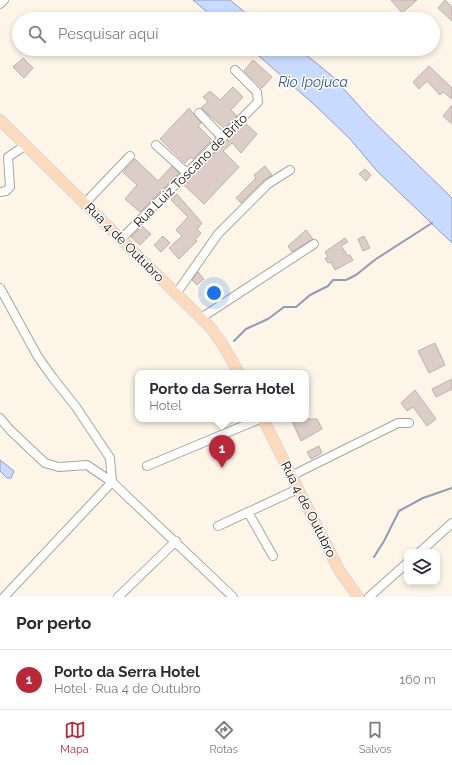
<!DOCTYPE html>
<html lang="pt">
<head>
<meta charset="utf-8">
<style>
  body { margin:0; font-family:Raleway,sans-serif; background:#f7f7f7; color:#2b2b33 }
  .controls { position:absolute; right:12px; bottom:12px; display:grid; overflow:hidden; border-radius:8px; box-shadow:0 2px 6px #0003 }
  .controls button { width:36px; height:36px; display:grid; place-items:center; padding:0; border:0; border-bottom:1px solid #e1e1e2; background:#fff; color:#2b2b33; font:20px sans-serif }
  .you { position:absolute; left:214px; top:293px; width:14px; height:14px; margin:-10px; border:3px solid #fff; border-radius:50%; background:#1a73e8; box-shadow:0 0 0 6px #1a73e833 }
  .badge { display:grid; place-items:center; width:26px; height:26px; border-radius:50%; background:#b92839; color:#fff; font-size:13px; font-weight:700 }
  .pin { position:absolute; translate:-50% -33px; filter:drop-shadow(0 1px 2px #0008) }
  .pin::after { content:''; position:absolute; top:21px; width:14px; height:12px; background:inherit; clip-path:polygon(0 0,100% 0,50% 100%) }
  .popup { position:absolute; left:135px; top:370px; width:174px; height:52px; box-sizing:border-box; display:grid; place-content:center; border-radius:8px; background:#fff; filter:drop-shadow(0 1px 3px #0005); font-size:13px; white-space:nowrap; color:#7c7c81 }
  .popup b { font-size:15px; color:#2b2b33 }
  .popup::after { content:''; position:absolute; left:50%; top:100%; margin-left:-8px; border:8px solid transparent; border-top-color:#fff }
  .list { margin:0; padding:0; list-style:none }
  h2 { display:flex; justify-content:space-between; align-items:center; height:52px; margin:0; padding:0 16px; font-size:17px }
  h2 small { font-size:13px; font-weight:400; color:#7c7c81 }
  .list li { display:grid; grid-template-columns:26px 1fr auto; gap:12px; align-items:center; box-sizing:border-box; height:60px; padding:0 16px; border-top:1px solid #e1e1e2 }
  .list b { display:block; font-size:15px; white-space:nowrap }
  .list p { margin:0; font-size:13px; white-space:nowrap; color:#7c7c81 }
  .list em { font-size:13px; font-style:normal; color:#7c7c81 }
  .icon { flex:none; width:22px; height:22px; fill:none; stroke:currentColor; stroke-width:2; stroke-linecap:round; stroke-linejoin:round }
  .map { position:relative; flex:none; width:452px; height:597px; overflow:hidden }
  .search { position:absolute; background:#fff; box-shadow:0 2px 6px #0003; left:12px; right:12px; top:12px; height:44px; display:flex; align-items:center; gap:10px; box-sizing:border-box; padding:0 14px; border-radius:22px; color:#7c7c81; font-size:15px }
  .sheet { height:112px; background:#fff }
  nav { display:flex; justify-content:space-around; align-items:center; box-sizing:border-box; height:56px; border-top:1px solid #e1e1e2; background:#fff; font-size:11px; color:#7c7c81 }
  nav a { display:grid; justify-items:center; gap:2px }
  nav .on { color:#b92839 }
  .map>svg:first-child { display:block }
  .water { fill:#c8daff; stroke:#909cb5 }
  .lines { fill:none; stroke-linecap:round; stroke-linejoin:round }
  .stream { stroke:#909cb5; stroke-width:2 }
  .building { fill:#dccdc8; stroke:#bfb0ab }
  .minor-casing { stroke:#ada499; stroke-width:10 }
  .major-casing { stroke:#d9d8d7; stroke-width:12 }
  .minor { stroke:#fff; stroke-width:8 }
  .major { stroke:#fedabd; stroke-width:10 }
  .labels { text-anchor:middle; stroke-width:3; stroke-linejoin:round; paint-order:stroke }
  .street-label { font-size:13px; fill:#0f0c08; stroke:#fff }
  .water-label { font-size:14px; font-style:italic; fill:#335199; stroke:#fff }
</style>
</head>
<body>
<div class="map">
<svg width="452" height="597" viewBox="0 0 452 597">
  <rect width="100%" height="100%" fill="#fef5e9"/>
  <!-- water -->
  <path class="water" d="M193 0H230L253 19H215Z
    M251 49H299L332 76 370 118 452 198V243L377 171 350 139 318 108Z
    M0 460 14 471 11 478H7L0 471Z"/>
  <g class="lines">
    <!-- stream -->
    <path class="stream" d="M234 341 246 329 268 319 284 307H296L310 295 328 286 333 280H346L356 275 376 259 432 223
      M374 557 384 541 399 511 423 498 452 488"/>
  </g>
  <!-- building -->
  <path class="building" d="M391 0H417L402 13Z
    M445 0 452 7V21L438 8Z
    M23 58 33 68 24 78 13 67Z
    M253 60 272 77 262 88 244 71Z
    M429 66 452 88V99L443 92 440 95 427 81 419 89 413 82Z
    M233 87 243 97 231 110 237 116 224 128 201 108 208 102 203 97 210 91 220 100Z
    M452 105V124L443 116Z
    M189 108 201 123 198 126 212 140 193 159 191 157 185 163 160 139Z
    M245 123 257 134 241 153 232 143 223 151 239 167 204 204 183 184Z
    M135 159 158 181 172 166 179 173 140 212 125 199 137 185 123 172Z
    M265 166 272 175 264 180 241 203 236 198 256 178 254 175Z
    M365 169 371 175 366 181 359 174Z
    M177 194 202 223 197 229 201 233 195 240 197 241 179 259 169 248 182 236 176 230 188 217 171 200Z
    M142 226 151 234 140 245 131 237Z
    M306 230 313 239 292 252 288 246Z
    M163 236 170 243 161 252 154 245Z
    M364 236 370 248 363 251 358 239Z
    M345 238 348 242 341 246 348 256 350 255 353 260 335 270 331 262 328 263 325 258 328 257 325 252Z
    M198 272 204 279 197 285 192 280Z
    M435 343 445 365 429 373 418 351Z
    M452 379V389L436 397 432 389Z
    M415 390 436 419 427 426 413 407 407 411 401 403Z
    M291 419H317L322 429 301 441Z
    M319 446 322 453 311 459 307 452Z"/>
  <g class="lines">
    <defs>
      <path id="minor" d="M0 4 4 0
        M199 113 222 137
        M156 145 187 173
        M0 192 6 191 10 187 8 157 26 145
        M85 203 130 156
        M121 239 258 102 257 92 235 70
        M0 288 38 357 53 378 76 407 110 458 112 482
        M176 294 218 234 268 184 290 170
        M201 318 314 244
        M0 418 10 430 45 463 59 467 87 465 112 482 233 597
        M147 466 260 419
        M291 476 398 423H409
        M248 512 273 556
        M218 526 298 489
        M420 552 452 523
        M4 597 112 482
        M118 597 176 541
        M369 597 407 563"/>
      <path id="major" d="M0 120 210 327 221 342 239 373
        M263 419 339 570 358 597"/>
    </defs>
    <!-- minor casing -->
    <use href="#minor" class="minor-casing"/>
    <!-- major casing -->
    <use href="#major" class="major-casing"/>
    <!-- minor -->
    <use href="#minor" class="minor"/>
    <!-- major -->
    <use href="#major" class="major"/>
  </g>
  <g class="labels">
    <!-- street labels -->
    <g class="street-label">
      <text transform="translate(190 170) rotate(-45)" y="5">Rua Luiz Toscano de Brito</text>
      <text transform="translate(125 242) rotate(45)" y="5">Rua 4 de Outubro</text>
      <text transform="translate(309 509) rotate(63)" y="5">Rua 4 de Outubro</text>
    </g>
    <!-- water labels -->
    <g class="water-label">
      <text x="313" y="87">Rio Ipojuca</text>
    </g>
  </g>
</svg>
<div class="controls">
<button><svg class="icon" aria-label="layers" viewBox="0 0 24 24"><path d="M12 4l9 5-9 5-9-5zM3 14l9 5 9-5"/></svg></button>
</div>
<div class="you"></div>
<div class="pin badge" style="left:222px;top:468px">1</div>
<div class="popup"><b>Porto da Serra Hotel</b>Hotel</div>
<div class="search"><svg class="icon" aria-label="search" viewBox="0 0 24 24"><circle cx="10" cy="10" r="6"/><path d="M15 15l6 6"/></svg>Pesquisar aqui</div>
</div>
<section class="sheet">
<h2>Por perto<small></small></h2>
<ul class="list">
<li><span class="badge">1</span><div><b>Porto da Serra Hotel</b><p>Hotel · Rua 4 de Outubro</p></div><em>160 m</em></li>
</ul>
</section>
<nav>
<a class="on"><svg class="icon" aria-label="map" viewBox="0 0 24 24"><path d="M3 6l6-2 6 2 6-2v14l-6 2-6-2-6 2zM9 4v14M15 6v14"/></svg>Mapa</a>
<a><svg class="icon" aria-label="directions" viewBox="0 0 24 24"><path d="M12 3l9 9-9 9-9-9zM9 14v-3h6M13 9l2 2-2 2"/></svg>Rotas</a>
<a><svg class="icon" aria-label="saved" viewBox="0 0 24 24"><path d="M7 4h10v16l-5-4-5 4z"/></svg>Salvos</a>
</nav>
</body>
</html>
